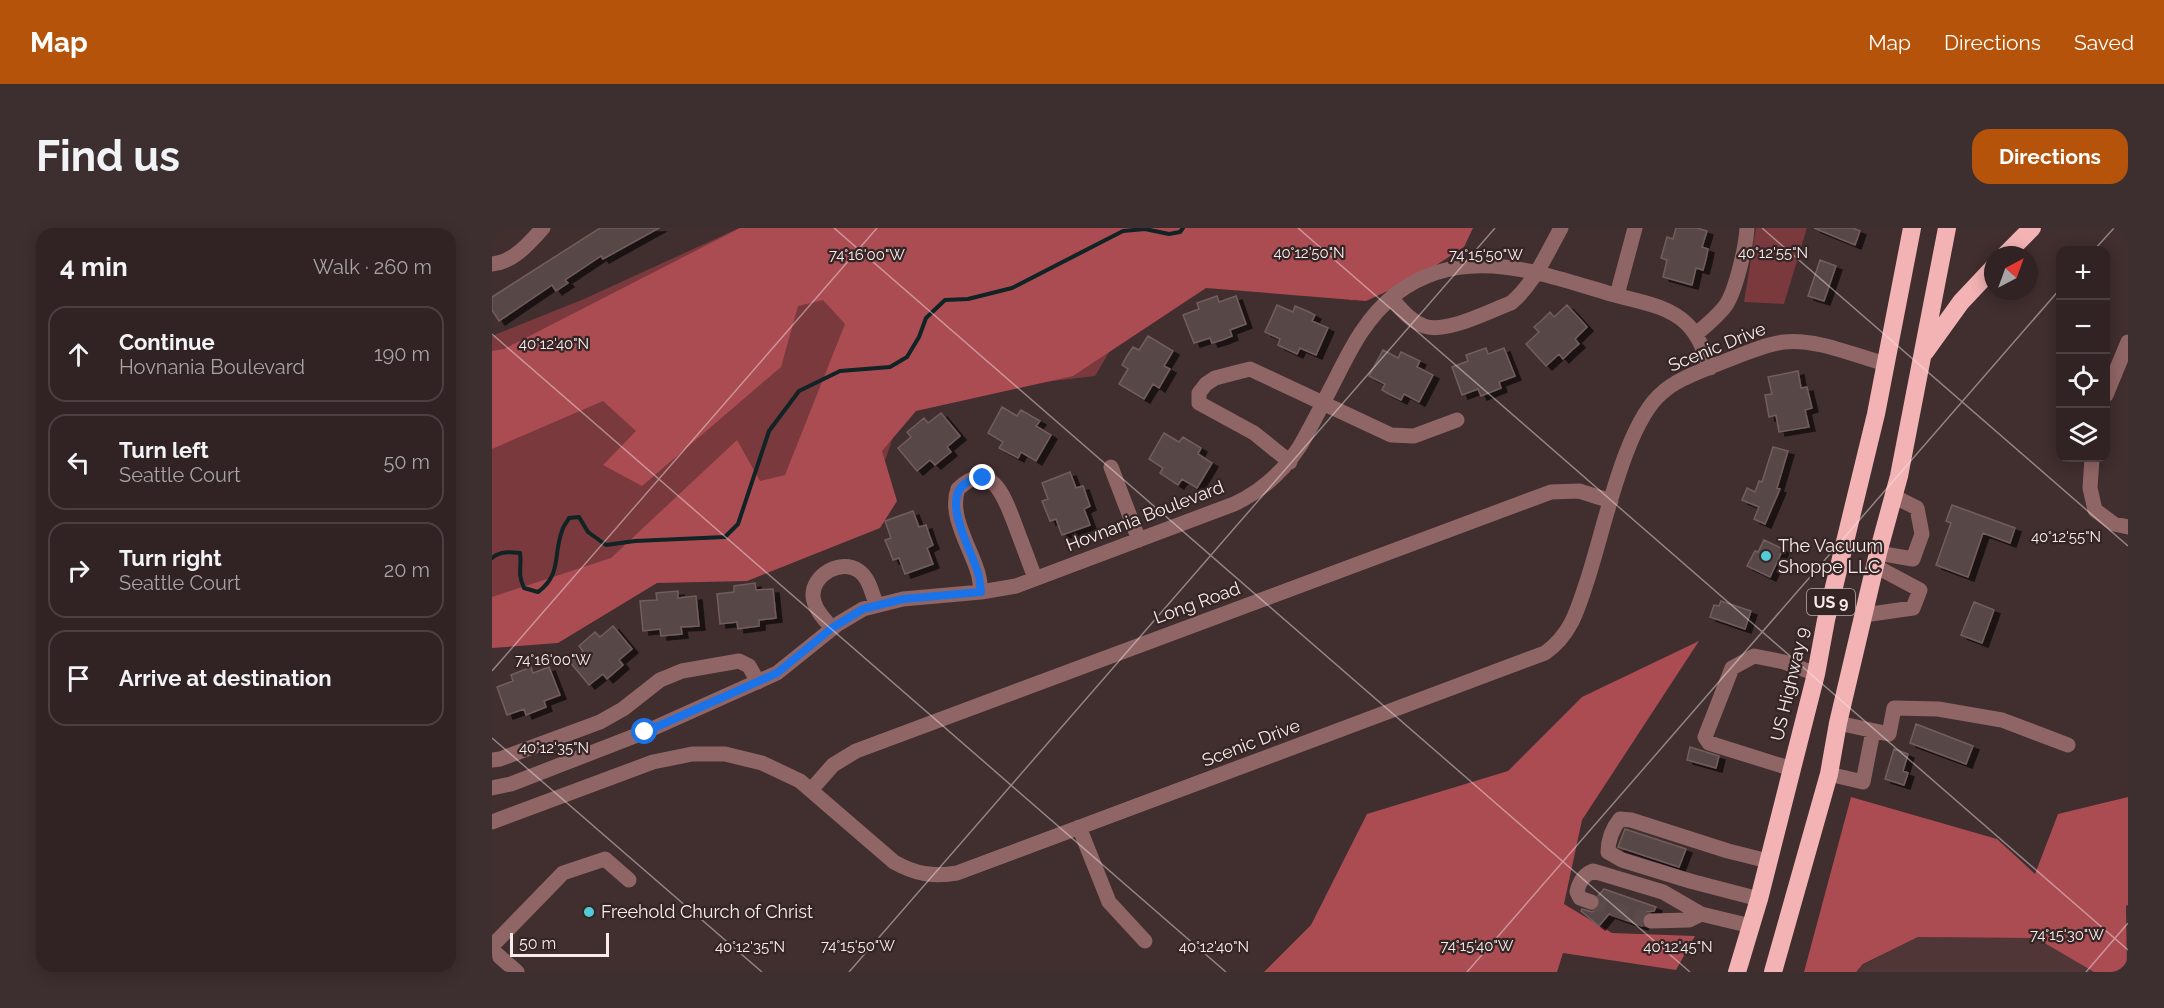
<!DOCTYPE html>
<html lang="en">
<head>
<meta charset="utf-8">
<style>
  body { margin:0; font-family:Raleway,sans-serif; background:#3d2f30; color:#f1f3f6 }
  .controls { position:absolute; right:18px; top:18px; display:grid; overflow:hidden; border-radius:12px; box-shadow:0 3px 15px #0003 }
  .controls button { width:54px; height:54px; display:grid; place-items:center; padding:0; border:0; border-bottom:2px solid #4c3f41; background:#312223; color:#f1f3f6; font:30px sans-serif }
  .compass { position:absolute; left:1492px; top:18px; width:54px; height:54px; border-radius:50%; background:#312223; box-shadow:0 3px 15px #0003; rotate:41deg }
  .scale { position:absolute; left:18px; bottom:15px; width:99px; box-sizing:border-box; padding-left:6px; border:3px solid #f7ebeb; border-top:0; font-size:16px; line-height:21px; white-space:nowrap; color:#f7ebeb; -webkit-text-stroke:4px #362525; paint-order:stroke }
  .stop { position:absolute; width:18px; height:18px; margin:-14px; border:4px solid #1a73e8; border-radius:50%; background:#fff }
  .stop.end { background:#1a73e8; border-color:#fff; box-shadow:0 2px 6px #0008 }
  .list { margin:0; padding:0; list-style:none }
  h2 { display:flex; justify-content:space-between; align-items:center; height:78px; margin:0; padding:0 24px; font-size:26px }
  h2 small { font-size:20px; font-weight:400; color:#a8a4a6 }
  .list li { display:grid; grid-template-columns:39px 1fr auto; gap:18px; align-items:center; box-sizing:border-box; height:96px; margin:0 12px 12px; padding:0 12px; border:2px solid #4c3f41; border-radius:18px }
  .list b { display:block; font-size:22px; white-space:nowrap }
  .list p { margin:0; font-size:20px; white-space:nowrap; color:#a8a4a6 }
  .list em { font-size:20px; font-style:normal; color:#a8a4a6 }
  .icon { flex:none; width:33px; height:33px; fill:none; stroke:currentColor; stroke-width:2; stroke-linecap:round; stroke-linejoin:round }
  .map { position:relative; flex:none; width:1636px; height:744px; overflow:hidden; border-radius:18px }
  header { display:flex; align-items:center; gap:36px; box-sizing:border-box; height:84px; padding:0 30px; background:#b45309; color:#fff }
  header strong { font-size:28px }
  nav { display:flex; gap:33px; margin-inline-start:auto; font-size:21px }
  .intro { display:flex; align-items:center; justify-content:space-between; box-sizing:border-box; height:144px; padding:0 36px }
  h1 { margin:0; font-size:42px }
  .button { padding:15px 27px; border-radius:18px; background:#b45309; color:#fff; font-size:21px; font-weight:700 }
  main { display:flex; gap:36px; padding:0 36px }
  aside { flex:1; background:#312223; border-radius:18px; box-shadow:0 3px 15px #0003 }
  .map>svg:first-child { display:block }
  .built { fill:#503637 }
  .green { fill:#7a393d }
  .forest { fill:#ab4c53 }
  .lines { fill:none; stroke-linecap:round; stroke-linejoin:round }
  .stream { stroke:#102325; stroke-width:4 }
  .building { fill:#594646; stroke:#725d5d; stroke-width:1.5; filter:url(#shadow) }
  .minor-tunnel { stroke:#5c4a4b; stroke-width:15; stroke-dasharray:15 8; stroke-linecap:butt }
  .minor { stroke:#906565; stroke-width:15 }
  .highway { stroke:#f3b3b4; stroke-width:18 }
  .route { stroke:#1a73e8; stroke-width:8 }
  .ticks { fill:none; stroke:#f7ebeb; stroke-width:1.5; stroke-opacity:0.45 }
  .poi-dot { fill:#52cbd8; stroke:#362525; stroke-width:2 }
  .labels { text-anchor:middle; stroke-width:4.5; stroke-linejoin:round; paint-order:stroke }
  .shield { fill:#362525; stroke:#bdb0b0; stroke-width:1.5 }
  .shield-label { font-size:16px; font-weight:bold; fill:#f7ebeb }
  .street-label { font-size:18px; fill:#f7ebeb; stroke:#362525 }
  .poi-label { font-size:18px; fill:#f7ebeb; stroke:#362525; text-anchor:start }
  .ticks-label { font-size:15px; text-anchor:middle; fill:#f7ebeb; stroke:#362525; stroke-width:4.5; stroke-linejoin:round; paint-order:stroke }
</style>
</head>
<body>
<header>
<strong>Map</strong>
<nav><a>Map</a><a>Directions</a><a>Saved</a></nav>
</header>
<div class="intro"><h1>Find us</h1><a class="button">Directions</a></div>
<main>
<aside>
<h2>4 min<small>Walk · 260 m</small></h2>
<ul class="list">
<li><svg class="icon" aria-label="ahead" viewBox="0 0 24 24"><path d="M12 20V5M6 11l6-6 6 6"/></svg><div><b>Continue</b><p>Hovnania Boulevard</p></div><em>190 m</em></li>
<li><svg class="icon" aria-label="left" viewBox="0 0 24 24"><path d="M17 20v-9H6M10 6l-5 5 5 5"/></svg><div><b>Turn left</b><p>Seattle Court</p></div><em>50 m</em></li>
<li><svg class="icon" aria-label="right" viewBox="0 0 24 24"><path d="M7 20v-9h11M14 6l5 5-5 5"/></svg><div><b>Turn right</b><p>Seattle Court</p></div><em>20 m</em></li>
<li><svg class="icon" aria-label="arrive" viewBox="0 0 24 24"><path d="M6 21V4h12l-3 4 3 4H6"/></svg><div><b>Arrive at destination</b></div></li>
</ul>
</aside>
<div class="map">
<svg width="1636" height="744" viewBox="0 0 1636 744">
  <defs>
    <filter id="shadow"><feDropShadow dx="6" dy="4" stdDeviation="0" flood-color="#0009"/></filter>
  </defs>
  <rect width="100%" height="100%" fill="#412e2f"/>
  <!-- built -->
  <path class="built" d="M1426 709 1545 710 1602 744H1364L1371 737Z"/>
  <!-- green -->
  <path class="green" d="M247 0H973L967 14 860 73 798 46 691 60 632 99 603 148 512 159 410 182 387 251 0 409V108L92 71Z
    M1264 0H1315L1292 76 1252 74Z"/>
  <!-- forest -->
  <path class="forest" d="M248 0H981L972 19 926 49 874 73 714 60 581 148 424 183 390 223 405 273 388 300 255 353 165 355 66 415 0 420V369L119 330 245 212 268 253 293 247 353 96 331 72 306 78 289 139 150 258 111 237 144 203 111 173 0 221V123L12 121Z
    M1207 413 1090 592 1072 676 1120 705 1203 708 1184 742 1071 725 1065 744H772L819 697 875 586 1016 543 1090 469Z
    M1359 569 1505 611 1543 646 1566 586 1636 569V677L1634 678 1635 744H1602L1544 710 1426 709 1371 736 1364 744H1312Z"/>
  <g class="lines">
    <!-- stream -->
    <path class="stream" d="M0 330C8 323 18 324 28 325 30 340 25 345 32 360L46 364C70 347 61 326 70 303 71 298 75 294 77 290L87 289 96 304 114 317 143 313 233 309 246 296 277 203 307 163 348 143 398 139 415 129 427 109 434 90 453 72 476 71 520 60 631 3 653 1 677 6 688 4 691 0"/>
  </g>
  <!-- building -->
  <path class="building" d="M108 0H167L111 31 109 28 73 52 76 55 64 63 60 57 7 93 0 82V69Z
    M1184 0H1205L1215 3 1210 19 1216 21 1214 31 1211 42 1204 40 1200 57 1171 49 1175 32 1169 30 1175 9 1181 11Z
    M1322 0H1361L1368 3 1363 17Z
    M1328 32 1344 38 1332 73 1316 68Z
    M725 68 727 74 744 68 754 96 738 102 740 108 730 112 720 115 718 110 702 115 691 87 707 81 705 75Z
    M785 77 801 84 803 78 815 83 823 87 820 93 836 100 824 127 808 120 805 126 786 117 788 111 773 104Z
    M1075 77 1095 99 1083 111 1087 116 1079 123 1071 131 1067 126 1054 138 1034 116 1047 104 1042 99 1050 92 1058 84 1062 89Z
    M656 108 681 123 672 138 678 141 671 153 667 160 661 156 652 171 627 156 636 141 630 137 635 128 641 119 647 122Z
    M994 120 996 126 1012 120 1023 148 1007 154 1009 160 989 168 986 161 970 167 960 139 976 133 974 127Z
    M891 122 906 130 909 124 928 133 925 139 941 147 927 174 912 166 909 172 897 166 890 162 893 156 877 148Z
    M1306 143 1309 160 1315 159 1320 180 1313 182 1317 199 1287 204 1284 187 1277 189 1273 167 1280 166 1276 149Z
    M510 179 525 188 529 182 548 193 544 198 559 207 544 233 529 224 526 230 507 220 511 214 496 205Z
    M449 185 468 208 455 219 459 224 449 232 443 237 438 232 425 243 406 220 419 209 415 204 425 196 432 190 436 195Z
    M672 205 687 214 691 209 709 220 706 226 720 235 705 260 690 251 686 257 668 245 671 240 657 231Z
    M1281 219 1296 223 1285 260 1288 261 1273 296 1262 291 1267 279 1250 272 1255 260 1263 264 1267 253 1270 254Z
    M578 244 584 260 591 258 598 278 592 281 598 297 570 307 564 291 558 293 550 273 556 271 550 255Z
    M1460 277 1523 300 1518 315 1491 305 1476 349 1444 337 1459 295 1454 293Z
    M421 283 427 299 434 297 438 309 441 317 435 320 441 336 413 346 407 330 401 332 398 324 393 312 399 310 393 293Z
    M1272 312 1291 321 1278 349 1255 338 1263 323 1266 324Z
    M263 355 264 362 281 361 284 390 267 392V398L259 399 246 401 245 394 228 396 225 366 242 364V358Z
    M186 363V370L204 368 207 398 189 399 190 406 169 408 168 401 151 403 148 373 165 372 164 365Z
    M1229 373 1259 383 1253 401 1218 389 1222 377 1227 378Z
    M1482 374 1502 382 1490 415 1469 407Z
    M121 398 140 421 127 432 131 437 115 451 111 446 97 457 78 434 91 423 87 418 103 404 108 409Z
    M39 439 41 445 57 439 68 467 52 473 54 479 34 487 32 481 15 487 5 459 21 453 19 447Z
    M1424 496 1481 518 1474 536 1418 515Z
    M1198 519 1227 528 1224 540 1195 532Z
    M1402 521 1416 526 1411 543 1416 545 1412 557 1393 551Z
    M1133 601 1194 621 1187 639 1126 619Z
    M1112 661 1164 679 1162 683 1154 684 1151 688 1150 698 1117 686 1107 698 1089 683 1090 681 1100 684 1106 681 1109 673 1106 668Z"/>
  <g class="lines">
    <!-- minor-tunnel -->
    <path class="minor-tunnel" d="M1099 674 1159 693"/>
    <!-- minor -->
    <path class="minor" d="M0 36C22 34 37 15 51 0
      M1125 67 1143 0
      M899 70C909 81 918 93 932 98 954 106 997 83 1019 75 1042 56 1055 25 1069 0
      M1204 106C1215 97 1226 88 1234 77 1244 62 1254 18 1255 0
      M1614 167 1636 114
      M1600 230 1598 260 1603 282 1622 296 1636 299
      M798 234 762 205 707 175V165L714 156 723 150 758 141 899 207 922 208 965 192
      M619 239 647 312
      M1386 325 1421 331 1430 306 1425 280 1401 268
      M489 364C488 358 488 351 486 345 479 320 456 287 466 261 502 227 515 277 525 302 531 318 537 334 543 350
      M1372 387 1421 380 1428 362 1383 338
      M340 400C332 391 322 381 321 368 320 347 349 330 367 343 377 350 380 365 384 376
      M1346 495 1397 506 1402 480 1446 481 1510 492 1576 517
      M0 532 8 531 108 494 131 481 168 452 190 443 247 433 257 438 266 454
      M1300 541 1217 515 1213 509 1240 440 1262 428 1292 434 1324 446
      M1337 546 1371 554 1381 503
      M0 560 19 556 153 504 285 445 346 396 371 381 411 371 489 364 524 358 742 276C770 263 791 244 808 218 820 197 831 175 842 154 859 120 874 89 905 65 972 15 1048 45 1119 66 1144 73 1176 77 1195 96 1207 108 1212 123 1218 140
      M319 562 341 537 364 523 1059 264 1087 263 1119 273
      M0 594 161 534 200 526H233L270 535 308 553 402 634C423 646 441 649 465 645L1053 425C1078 407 1085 384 1094 356 1111 307 1132 195 1171 164 1186 151 1205 145 1223 137 1245 129 1269 117 1292 114 1323 110 1364 128 1394 136
      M587 599 617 674 653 713
      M1267 671 1198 653 1130 632 1116 624C1116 611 1120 601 1128 591L1139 592 1236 623 1276 633
      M1099 674 1088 670 1085 664C1087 654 1091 647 1101 643L1171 664 1209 686 1197 692 1159 693
      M1209 686 1259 698
      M0 718 71 645 113 631 137 652
      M0 722 25 744"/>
    <!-- highway -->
    <path class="highway" d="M1513 27 1540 0
      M1433 124 1469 74 1501 40
      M1245 744 1267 671 1324 446 1334 392 1384 186 1420 0
      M1281 744 1337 546 1346 495 1386 325 1407 248 1455 0"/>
  </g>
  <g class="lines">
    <!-- route -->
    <path class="route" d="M153 504 285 445 340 400 371 381 411 371 489 364C488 358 488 351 486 345 480 323 448 271 474 255 479 251 485 250 491 250"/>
  </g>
  <!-- ticks -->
  <path class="ticks" d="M342 0 1198 744M806 0 1636 722M1270 0 1636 318M1602 22 1622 0M0 106 734 744M0 443 385 0M0 510 270 744M357 744 1003 0M975 744 1568 61M1594 744 1636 695"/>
  <!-- markers -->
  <g class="poi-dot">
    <circle cx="1274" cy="328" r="6"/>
    <circle cx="97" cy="684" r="6"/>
  </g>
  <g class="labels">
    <!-- shield labels -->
    <rect class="shield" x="1315" y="361" width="48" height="26" rx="4.5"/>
    <g class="shield-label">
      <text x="1339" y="380">US 9</text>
    </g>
    <!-- street labels -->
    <g class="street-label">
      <text transform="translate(1225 119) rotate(-22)" y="6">Scenic Drive</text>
      <text transform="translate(653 288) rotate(-21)" y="6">Hovnania Boulevard</text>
      <text transform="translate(705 375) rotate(-20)" y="6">Long Road</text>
      <text transform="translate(1298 456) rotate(-77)" y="6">US Highway 9</text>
      <text transform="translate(759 515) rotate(-21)" y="6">Scenic Drive</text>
    </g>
    <!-- poi labels -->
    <g class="poi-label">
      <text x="1286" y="324">The Vacuum<tspan x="1286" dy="21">Shoppe LLC</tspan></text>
      <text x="109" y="690">Freehold Church of Christ</text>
    </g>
  </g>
  <g class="ticks-label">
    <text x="817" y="30">40°12'50"N</text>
    <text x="1281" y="30">40°12'55"N</text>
    <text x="375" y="32">74°16'00"W</text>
    <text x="994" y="32">74°15'50"W</text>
    <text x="62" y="121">40°12'40"N</text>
    <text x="1574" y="314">40°12'55"N</text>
    <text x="61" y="437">74°16'00"W</text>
    <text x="62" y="525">40°12'35"N</text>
    <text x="1575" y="712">74°15'30"W</text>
    <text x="366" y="723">74°15'50"W</text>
    <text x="985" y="723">74°15'40"W</text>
    <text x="258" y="724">40°12'35"N</text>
    <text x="722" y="724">40°12'40"N</text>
    <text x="1186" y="724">40°12'45"N</text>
  </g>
</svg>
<div class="controls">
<button>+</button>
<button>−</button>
<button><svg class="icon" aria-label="locate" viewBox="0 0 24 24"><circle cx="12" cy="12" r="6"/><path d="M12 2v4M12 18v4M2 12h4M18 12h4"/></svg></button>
<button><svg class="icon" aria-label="layers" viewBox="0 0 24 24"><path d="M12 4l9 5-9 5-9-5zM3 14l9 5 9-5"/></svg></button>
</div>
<svg class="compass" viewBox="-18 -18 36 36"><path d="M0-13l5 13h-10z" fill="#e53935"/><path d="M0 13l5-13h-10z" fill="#a8a4a6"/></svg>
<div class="scale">50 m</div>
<div class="stop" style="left:153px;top:504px"></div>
<div class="stop end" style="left:491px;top:250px"></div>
</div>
</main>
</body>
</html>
